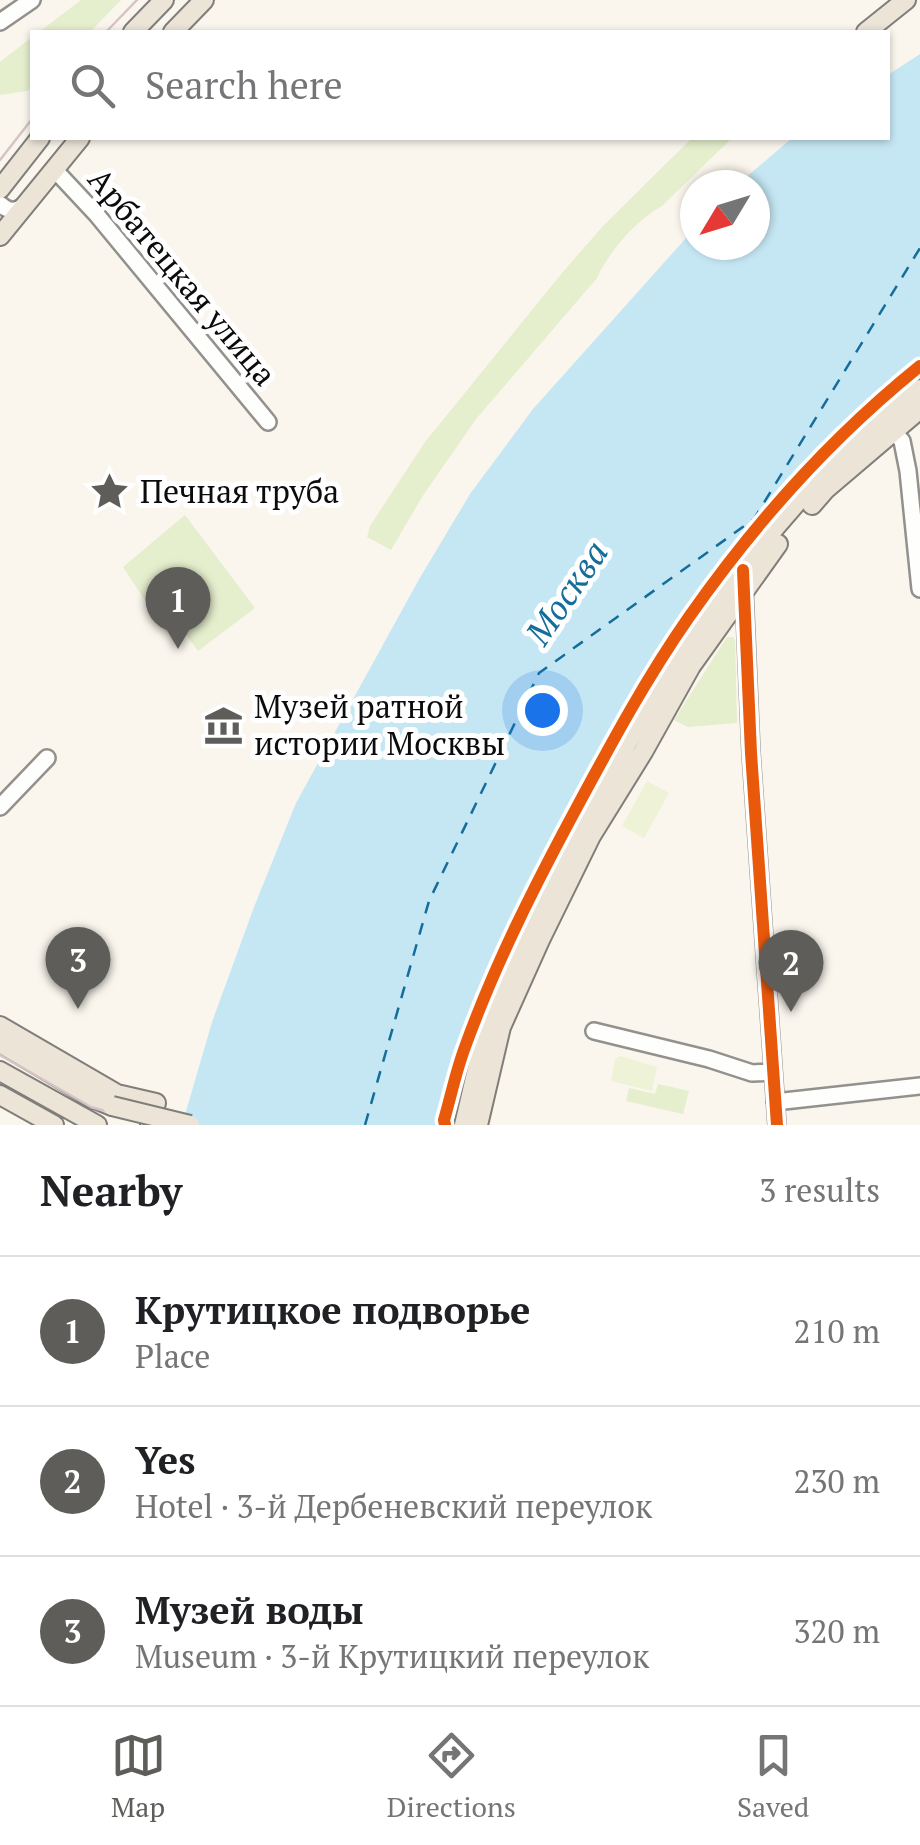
<!DOCTYPE html>
<html lang="en">
<head>
<meta charset="utf-8">
<style>
  body { margin:0; font-family:"PT Serif",serif; background:#f2f2f2; color:#202124 }
  .compass { position:absolute; left:680px; top:170px; width:90px; height:90px; border-radius:50%; background:#fff; box-shadow:0 2px 8px #0004; rotate:232deg }
  .you { position:absolute; left:542px; top:710px; width:35px; height:35px; margin:-25px; border:8px solid #fff; border-radius:50%; background:#1a73e8; box-shadow:0 0 0 15px #1a73e833 }
  .badge { display:grid; place-items:center; width:65px; height:65px; border-radius:50%; background:#5f5d5a; color:#fff; font-size:32px; font-weight:700 }
  .pin { position:absolute; translate:-50% -82px; filter:drop-shadow(0 2px 5px #0008) }
  .pin::after { content:''; position:absolute; top:52px; width:35px; height:30px; background:inherit; clip-path:polygon(0 0,100% 0,50% 100%) }
  .list { margin:0; padding:0; list-style:none }
  h2 { display:flex; justify-content:space-between; align-items:center; height:130px; margin:0; padding:0 40px; font-size:42px }
  h2 small { font-size:32px; font-weight:400; color:#757577 }
  .list li { display:grid; grid-template-columns:65px 1fr auto; gap:30px; align-items:center; box-sizing:border-box; height:150px; padding:0 40px; border-top:2px solid #e0e0e0 }
  .list b { display:block; font-size:38px; white-space:nowrap }
  .list p { margin:0; font-size:32px; white-space:nowrap; color:#757577 }
  .list em { font-size:32px; font-style:normal; color:#757577 }
  .icon { flex:none; width:55px; height:55px; fill:none; stroke:currentColor; stroke-width:2; stroke-linecap:round; stroke-linejoin:round }
  .map { position:relative; flex:none; width:920px; height:1125px; overflow:hidden }
  .search { position:absolute; background:#fff; box-shadow:0 2px 8px #0004; left:30px; right:30px; top:30px; height:110px; display:flex; align-items:center; gap:25px; box-sizing:border-box; padding:0 35px; border-radius:0px; color:#757577; font-size:38px }
  .sheet { height:580px; background:#fff }
  nav { display:flex; justify-content:space-around; align-items:center; box-sizing:border-box; height:140px; border-top:2px solid #e0e0e0; background:#fff; font-size:28px; color:#757577 }
  nav a { display:grid; justify-items:center; gap:5px }
  nav .on { color:#5f5d5a }
  .map>svg:first-child { display:block }
  .green { fill:#e5eecd }
  .pitch { fill:#eef2d7 }
  .water { fill:#c5e7f3 }
  .lines { fill:none; stroke-linecap:round; stroke-linejoin:round }
  .ferry { stroke:#156d9b; stroke-width:2.5; stroke-dasharray:12 10; stroke-linecap:butt }
  .minor-casing { stroke:#93918d; stroke-width:20 }
  .major-casing { stroke:#807e7a; stroke-width:22 }
  .minor { stroke:#fefefc; stroke-width:15 }
  .major { stroke:#ebe4d7; stroke-width:18 }
  .tram { stroke:#d5c3c5; stroke-width:2.5 }
  .major-bridge-casing { stroke:#807e7a; stroke-width:22; stroke-linecap:butt }
  .major-bridge { stroke:#ebe4d7; stroke-width:18 }
  .cycleway-casing { stroke:#fff; stroke-width:19 }
  .cycleway { stroke:#e8590c; stroke-width:12 }
  .labels { text-anchor:middle; stroke-width:10; stroke-linejoin:round; paint-order:stroke }
  .street-label { font-size:32px; fill:#0b0b0b; stroke:#fff }
  .poi-label { font-size:32px; fill:#0b0b0b; stroke:#fff; text-anchor:start }
  .water-label { font-size:35px; font-style:italic; fill:#156d9b; stroke:#fff }
</style>
</head>
<body>
<div class="map">
<svg width="920" height="1125" viewBox="0 0 920 1125">
  <rect width="100%" height="100%" fill="#faf6ed"/>
  <!-- green -->
  <path class="green" d="M81 0H121L90 32H39Z
    M32 37V88L27 91 0 95V62Z
    M692 138H732L662 206C637 219 608 253 597 278L476 419 422 497 391 550 367 537 370 526 425 442 562 273 603 226Z
    M185 515 255 608 198 651 187 636 166 632 123 567Z
    M727 637H733L735 640 737 723 688 727 674 720Z
    M658 1084 689 1091 683 1114 626 1101 629 1088 655 1094Z"/>
  <!-- pitch -->
  <path class="pitch" d="M647 781 669 793 644 838 622 826Z
    M620 1056 657 1067 652 1091 611 1081 615 1059Z"/>
  <!-- water -->
  <path class="water" d="M920 54V359C831 430 755 516 689 609 658 654 631 704 604 752 553 842 503 934 468 1031 456 1062 448 1094 438 1125H182L212 1022 254 907 296 803 418 581 470 494 533 409 695 228V245H755V185H737L792 138H888V75Z"/>
  <g class="lines">
    <!-- ferry -->
    <path class="ferry" d="M365 1125 429 901 539 673 754 519 920 248"/>
    <defs>
      <path id="minor" d="M0 22 32 0
        M54 169 97 215 268 422
        M0 204C9 212 16 212 25 205
        M888 424 902 441 908 471 920 589
        M744 589 751 753 777 1125
        M0 807 47 758
        M594 1031 709 1059 752 1073 771 1072
        M775 1102 920 1086"/>
      <path id="major" d="M133 32 164 0
        M173 32 204 0
        M866 32 906 0
        M0 189 40 138
        M0 236 80 138
        M812 505 825 490 920 409
        M0 1026 117 1094 156 1103 150 1125
        M0 1043 93 1098 112 1106
        M0 1071 97 1125
        M0 1095 54 1125
        M464 1125C473 1088 480 1051 492 1015 507 970 531 926 552 884 624 739 710 592 823 474 853 444 887 417 920 389
        M478 1125 501 1027 540 940 591 836 643 752 691 666 778 544"/>
    </defs>
    <!-- minor casing -->
    <use href="#minor" class="minor-casing"/>
    <!-- major casing -->
    <use href="#major" class="major-casing"/>
    <!-- minor -->
    <use href="#minor" class="minor"/>
    <!-- major -->
    <use href="#major" class="major"/>
    <!-- tram -->
    <path class="tram" d="M106 32 137 0
      M0 160 32 119
      M0 1055 91 1107 155 1125"/>
    <defs>
      <path id="major-bridge" d="M112 1106 190 1125"/>
    </defs>
    <!-- major-bridge casing -->
    <use href="#major-bridge" class="major-bridge-casing"/>
    <!-- major-bridge -->
    <use href="#major-bridge" class="major-bridge"/>
    <defs>
      <path id="cycleway" d="M743 570 751 753 777 1125
        M445 1125 444 1120C451 1096 456 1071 465 1047 495 964 535 885 577 807 612 742 647 677 689 617 754 524 832 437 920 366"/>
    </defs>
    <!-- cycleway casing -->
    <use href="#cycleway" class="cycleway-casing"/>
    <!-- cycleway -->
    <use href="#cycleway" class="cycleway"/>
  </g>
  <!-- icons -->
  <defs>
    <symbol id="sight-bare" viewBox="-9 -9 18 18"><path d="M0-6L1.8-2.2L6-1.7L2.9 1.2L3.7 5.4L0 3.3L-3.7 5.4L-2.9 1.2L-6-1.7L-1.8-2.2Z" fill="#5f5d5a" stroke="#fff" stroke-width="2.5" paint-order="stroke"/></symbol>
    <symbol id="museum-bare" viewBox="-9 -9 18 18"><path d="M0-6L6-3V-2H-6V-3ZM-5-1h2V3h-2ZM-1-1h2V3h-2ZM3-1h2V3H3ZM-6 4H6V6H-6Z" fill="#5f5d5a" stroke="#fff" stroke-width="2.5" paint-order="stroke"/></symbol>
  </defs>
  <g fill-rule="evenodd">
    <use href="#sight-bare" x="82" y="464" width="55" height="55"/>
    <use href="#museum-bare" x="196" y="698" width="55" height="55"/>
  </g>
  <g class="labels">
    <!-- street labels -->
    <g class="street-label">
      <text transform="translate(182 277) rotate(50)" y="11">Арбатецкая улица</text>
    </g>
    <!-- poi labels -->
    <g class="poi-label">
      <text x="140" y="503">Печная труба</text>
      <text x="254" y="718">Музей ратной<tspan x="254" dy="37">истории Москвы</tspan></text>
    </g>
    <!-- water labels -->
    <g class="water-label">
      <text transform="translate(567 593) rotate(-56)" y="12">Москва</text>
    </g>
  </g>
</svg>
<svg class="compass" viewBox="-18 -18 36 36"><path d="M0-13l5 13h-10z" fill="#e53935"/><path d="M0 13l5-13h-10z" fill="#757577"/></svg>
<div class="you"></div>
<div class="pin badge" style="left:178px;top:649px">1</div>
<div class="pin badge" style="left:791px;top:1012px">2</div>
<div class="pin badge" style="left:78px;top:1009px">3</div>
<div class="search"><svg class="icon" aria-label="search" viewBox="0 0 24 24"><circle cx="10" cy="10" r="6"/><path d="M15 15l6 6"/></svg>Search here</div>
</div>
<section class="sheet">
<h2>Nearby<small>3 results</small></h2>
<ul class="list">
<li><span class="badge">1</span><div><b>Крутицкое подворье</b><p>Place</p></div><em>210 m</em></li>
<li><span class="badge">2</span><div><b>Yes</b><p>Hotel · 3-й Дербеневский переулок</p></div><em>230 m</em></li>
<li><span class="badge">3</span><div><b>Музей воды</b><p>Museum · 3-й Крутицкий переулок</p></div><em>320 m</em></li>
</ul>
</section>
<nav>
<a class="on"><svg class="icon" aria-label="map" viewBox="0 0 24 24"><path d="M3 6l6-2 6 2 6-2v14l-6 2-6-2-6 2zM9 4v14M15 6v14"/></svg>Map</a>
<a><svg class="icon" aria-label="directions" viewBox="0 0 24 24"><path d="M12 3l9 9-9 9-9-9zM9 14v-3h6M13 9l2 2-2 2"/></svg>Directions</a>
<a><svg class="icon" aria-label="saved" viewBox="0 0 24 24"><path d="M7 4h10v16l-5-4-5 4z"/></svg>Saved</a>
</nav>
</body>
</html>
